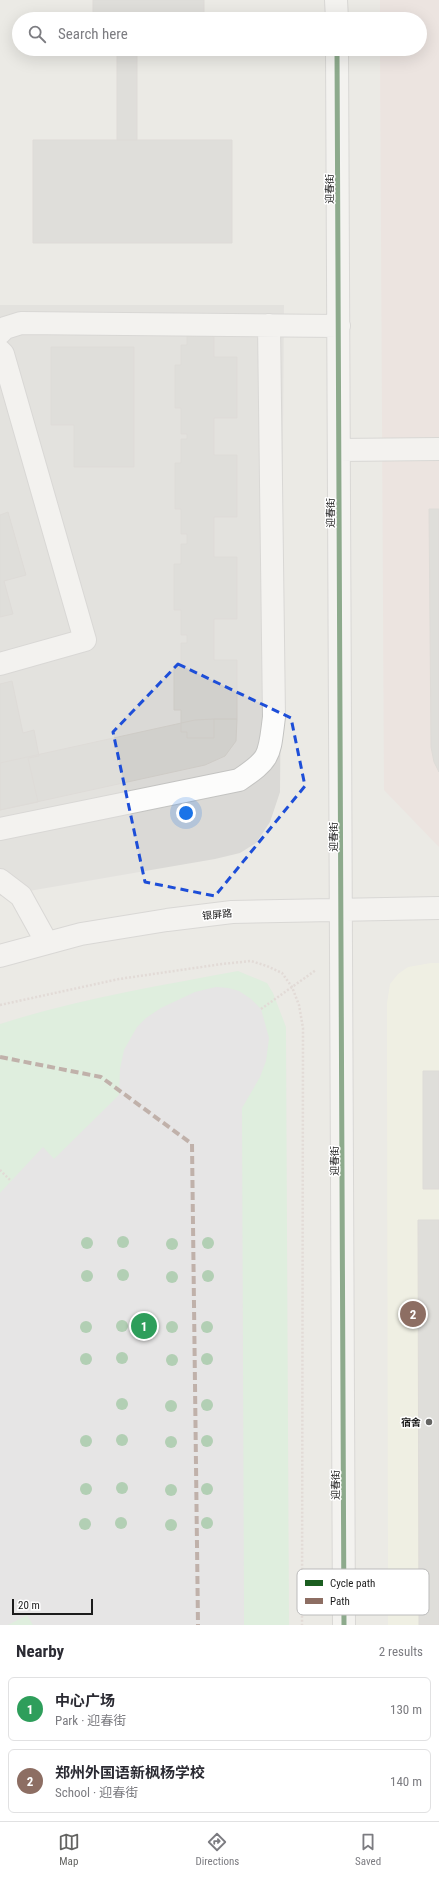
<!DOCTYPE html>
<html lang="en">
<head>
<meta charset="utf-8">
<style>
  body { margin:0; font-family:"Roboto Condensed","Noto Sans SC",sans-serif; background:#f2f2f3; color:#2b2b33 }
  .scale { position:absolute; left:12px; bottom:10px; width:81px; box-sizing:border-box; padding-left:4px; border:2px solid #1c1c1c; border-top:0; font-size:11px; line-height:14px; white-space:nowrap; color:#1c1c1c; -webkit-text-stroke:3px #fff; paint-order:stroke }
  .you { position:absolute; left:186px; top:813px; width:14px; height:14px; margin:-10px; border:3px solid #fff; border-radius:50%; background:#1a73e8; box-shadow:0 0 0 6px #1a73e833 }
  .badge { display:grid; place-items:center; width:26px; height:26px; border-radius:50%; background:#646462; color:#fff; font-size:13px; font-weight:700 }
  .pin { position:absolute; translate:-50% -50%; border:2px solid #fff; box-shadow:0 1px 4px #0006 }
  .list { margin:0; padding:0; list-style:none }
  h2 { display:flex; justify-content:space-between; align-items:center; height:52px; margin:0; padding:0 16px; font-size:17px }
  h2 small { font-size:13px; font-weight:400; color:#7c7c81 }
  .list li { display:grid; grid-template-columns:26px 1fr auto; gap:12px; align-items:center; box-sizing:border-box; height:64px; margin:0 8px 8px; padding:0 8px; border:1px solid #e1e1e2; border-radius:6px }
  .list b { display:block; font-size:15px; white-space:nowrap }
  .list p { margin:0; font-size:13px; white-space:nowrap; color:#7c7c81 }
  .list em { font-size:13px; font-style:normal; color:#7c7c81 }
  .icon { flex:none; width:22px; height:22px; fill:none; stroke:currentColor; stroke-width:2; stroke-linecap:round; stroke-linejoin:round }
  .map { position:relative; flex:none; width:439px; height:1625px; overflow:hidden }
  .search { position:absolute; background:#fff; box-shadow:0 4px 16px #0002; left:12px; right:12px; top:12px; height:44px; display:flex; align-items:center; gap:10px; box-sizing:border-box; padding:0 14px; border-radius:22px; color:#7c7c81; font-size:15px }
  .sheet { height:196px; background:#fff }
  nav { display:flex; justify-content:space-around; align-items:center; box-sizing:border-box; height:56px; border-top:1px solid #e1e1e2; background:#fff; font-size:11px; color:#7c7c81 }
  nav a { display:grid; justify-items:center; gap:2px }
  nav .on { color:#646462 }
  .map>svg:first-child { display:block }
  .residential { fill:#dad9d6 }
  .commercial { fill:#eeded9 }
  .education { fill:#f4f6df }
  .park { fill:#d1f3d5 }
  .plaza { fill:#e0dfe4 }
  .building { fill:#d1d0cc; stroke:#cecbc6 }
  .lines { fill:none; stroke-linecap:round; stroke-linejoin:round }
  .minor-casing { stroke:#c3c3c1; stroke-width:24 }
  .path { stroke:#d7c9c4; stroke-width:2.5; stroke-dasharray:2 2; stroke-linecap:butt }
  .minor { stroke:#fcfcfb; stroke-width:22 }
  .quiet { stroke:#8d6e63; stroke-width:4; stroke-dasharray:8 4; stroke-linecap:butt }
  .cycleway-casing { stroke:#fff; stroke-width:8 }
  .cycleway { stroke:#1b5e20; stroke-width:5 }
  .tree { fill:#6eaf78 }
  .marked { fill:none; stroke:#1d4ed8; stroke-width:3; stroke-dasharray:8 5; stroke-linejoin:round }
  .poi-dot { fill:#646462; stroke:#fff; stroke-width:1.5 }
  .labels { text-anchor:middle; stroke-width:3; stroke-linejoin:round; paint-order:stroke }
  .street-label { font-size:10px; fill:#1c1c1c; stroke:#fff }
  .poi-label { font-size:10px; font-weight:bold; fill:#1c1c1c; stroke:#fff; text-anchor:end }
  .key { fill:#fff; stroke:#bbb; stroke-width:1 }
  .key-label { font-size:11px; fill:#1c1c1c }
</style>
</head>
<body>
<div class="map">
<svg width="439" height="1625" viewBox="0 0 439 1625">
  <rect width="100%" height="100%" fill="#ebeae5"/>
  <!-- residential -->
  <path class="residential" d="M0 305H284L280 792 270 822 256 843 240 853 215 859 0 896Z"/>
  <!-- commercial -->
  <path class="commercial" d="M380 0H439V847L384 790 380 49H420V19H380Z"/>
  <!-- education -->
  <path class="education" d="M431 963H439V1625H388L387 1003 390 984 398 974 408 967Z"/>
  <!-- park -->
  <path class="park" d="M238 971 267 983 273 993 286 1027 289 1625H0V1024C77 999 158 986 238 971Z"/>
  <!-- plaza -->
  <path class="plaza" d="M216 987 228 988 239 991 251 999 261 1009 269 1038 266 1061 260 1077 242 1108 244 1625H33L27 1615 8 1625H0V1193L43 1147 54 1159 119 1095 120 1069 124 1050 137 1027 146 1018 161 1008 195 992Z"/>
  <!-- building -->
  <path class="building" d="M93 0H204V19H93Z
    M117 49H137V140H117Z
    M33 140H232V243H33Z
    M187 336H214V357H237V418H214V455H237V517H214V557H237V619H214V660H237V719H214V738H187V732H181V710H174V665H181V643H187V635H181V610H174V564H181V544H187V534H181V509H175V463H181V439H187V434H181V408H175V365H181V345H187Z
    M51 347H134V467H74V425H51Z
    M429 509H439V772L434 762 431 747Z
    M8 512 26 575 4 581 13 614 0 617V515Z
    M12 681 23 733 34 730 39 756 28 758 38 802 0 810V684Z
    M214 719H237L236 741 225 756 205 765 0 810V763L195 720Z
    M423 1071H439V1189H423Z
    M418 1220H439V1625H419Z"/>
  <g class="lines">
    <defs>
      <path id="minor" d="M336 0 337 19
        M337 49 344 1625
        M0 333 5 328 21 323 339 326
        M0 351 3 354 85 640 0 664
        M339 450 439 449
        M0 829 239 780C272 758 269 755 274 717L269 325
        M0 880 21 896 47 943
        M0 956 81 934 167 920 232 912 439 908"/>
    </defs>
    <!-- minor casing -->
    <use href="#minor" class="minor-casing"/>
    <!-- path -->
    <path class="path" d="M0 1005 119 979 222 964 251 961 267 966 282 973 292 987 299 1005 303 1028 302 1625
      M261 1009 316 970
      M0 1170 11 1181"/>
    <!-- minor -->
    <use href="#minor" class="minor"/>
    <!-- quiet -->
    <path class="quiet" d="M0 1057 101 1077 192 1144 198 1625"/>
    <defs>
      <path id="cycleway" d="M337 49 344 1625"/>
    </defs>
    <!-- cycleway casing -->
    <use href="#cycleway" class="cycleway-casing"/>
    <!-- cycleway -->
    <use href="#cycleway" class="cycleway"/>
  </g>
  <!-- trees -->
  <g class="tree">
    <circle cx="123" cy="1242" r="6"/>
    <circle cx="87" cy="1243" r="6"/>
    <circle cx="208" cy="1243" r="6"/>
    <circle cx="172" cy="1244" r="6"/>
    <circle cx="123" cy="1275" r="6"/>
    <circle cx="87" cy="1276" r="6"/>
    <circle cx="208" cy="1276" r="6"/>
    <circle cx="172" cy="1277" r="6"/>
    <circle cx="122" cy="1326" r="6"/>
    <circle cx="86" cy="1327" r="6"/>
    <circle cx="172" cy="1327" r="6"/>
    <circle cx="207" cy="1327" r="6"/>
    <circle cx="122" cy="1358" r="6"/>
    <circle cx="86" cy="1359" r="6"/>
    <circle cx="207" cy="1359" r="6"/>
    <circle cx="172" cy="1360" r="6"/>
    <circle cx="122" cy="1404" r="6"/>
    <circle cx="207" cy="1405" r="6"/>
    <circle cx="171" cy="1406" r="6"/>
    <circle cx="122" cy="1440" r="6"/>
    <circle cx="86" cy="1441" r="6"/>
    <circle cx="207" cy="1441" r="6"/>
    <circle cx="171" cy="1442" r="6"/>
    <circle cx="122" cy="1488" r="6"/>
    <circle cx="86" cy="1489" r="6"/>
    <circle cx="207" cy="1489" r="6"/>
    <circle cx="171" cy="1490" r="6"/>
    <circle cx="121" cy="1523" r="6"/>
    <circle cx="207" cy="1523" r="6"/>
    <circle cx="85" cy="1524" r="6"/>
    <circle cx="171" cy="1525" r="6"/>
  </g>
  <!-- marked area -->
  <path d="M0 0H439V1625H0ZM178 664 291 718 305 786 215 896 145 882 113 732Z" fill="#ebeae5" fill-opacity=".55" fill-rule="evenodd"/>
  <path class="marked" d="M178 664 291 718 305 786 215 896 145 882 113 732Z"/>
  <!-- markers -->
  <circle class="poi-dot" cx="429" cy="1422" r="4"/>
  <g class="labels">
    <!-- street labels -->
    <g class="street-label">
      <text transform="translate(329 189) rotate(-90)" y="4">迎春街</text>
      <text transform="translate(330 513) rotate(-90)" y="4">迎春街</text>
      <text transform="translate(333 837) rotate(-90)" y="4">迎春街</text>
      <text transform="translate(217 914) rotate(-6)" y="4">银屏路</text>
      <text transform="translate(334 1161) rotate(-90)" y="4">迎春街</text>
      <text transform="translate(335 1485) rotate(-90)" y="4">迎春街</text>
    </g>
    <!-- poi labels -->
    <g class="poi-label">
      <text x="421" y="1426">宿舍</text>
    </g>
  </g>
  <!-- legend -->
  <rect x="297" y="1569" width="132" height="46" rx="6" class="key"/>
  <rect x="305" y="1580" width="18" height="6" fill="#1b5e20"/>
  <rect x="305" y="1598" width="18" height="6" fill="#8d6e63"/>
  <g class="key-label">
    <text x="330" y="1587">Cycle path</text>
    <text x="330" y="1605">Path</text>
  </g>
</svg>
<div class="scale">20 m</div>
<div class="you"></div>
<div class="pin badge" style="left:144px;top:1326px;background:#2e9e5b">1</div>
<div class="pin badge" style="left:413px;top:1314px;background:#8d6e63">2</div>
<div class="search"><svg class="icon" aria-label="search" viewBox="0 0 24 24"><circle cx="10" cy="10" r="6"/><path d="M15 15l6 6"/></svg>Search here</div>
</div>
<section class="sheet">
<h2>Nearby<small>2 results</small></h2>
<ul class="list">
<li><span class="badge" style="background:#2e9e5b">1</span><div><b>中心广场</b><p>Park · 迎春街</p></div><em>130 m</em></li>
<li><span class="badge" style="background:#8d6e63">2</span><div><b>郑州外国语新枫杨学校</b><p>School · 迎春街</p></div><em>140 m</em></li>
</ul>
</section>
<nav>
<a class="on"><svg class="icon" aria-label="map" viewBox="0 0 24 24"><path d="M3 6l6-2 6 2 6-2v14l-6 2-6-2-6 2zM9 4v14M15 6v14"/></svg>Map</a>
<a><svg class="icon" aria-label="directions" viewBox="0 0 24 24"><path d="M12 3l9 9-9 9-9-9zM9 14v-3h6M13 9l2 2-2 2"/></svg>Directions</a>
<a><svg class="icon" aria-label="saved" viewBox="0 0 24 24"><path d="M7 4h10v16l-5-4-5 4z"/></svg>Saved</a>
</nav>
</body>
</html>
